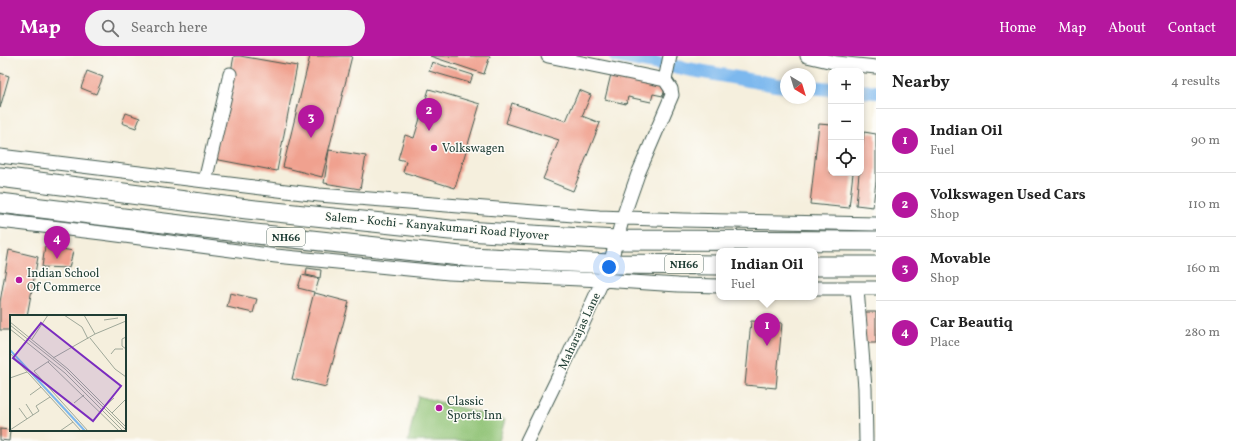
<!DOCTYPE html>
<html lang="en">
<head>
<meta charset="utf-8">
<style>
  body { margin:0; font-family:Vollkorn,serif; background:#f2f2f2; color:#222 }
  .controls { position:absolute; right:12px; top:12px; display:grid; overflow:hidden; border-radius:8px; box-shadow:0 2px 6px #0003 }
  .controls button { width:36px; height:36px; display:grid; place-items:center; padding:0; border:0; border-bottom:1px solid #e0e0e0; background:#fff; color:#222; font:20px sans-serif }
  .compass { position:absolute; left:780px; top:12px; width:36px; height:36px; border-radius:50%; background:#fff; box-shadow:0 2px 6px #0003; rotate:142deg }
  .you { position:absolute; left:609px; top:211px; width:14px; height:14px; margin:-10px; border:3px solid #fff; border-radius:50%; background:#1a73e8; box-shadow:0 0 0 6px #1a73e833 }
  .badge { display:grid; place-items:center; width:26px; height:26px; border-radius:50%; background:#b5179e; color:#fff; font-size:13px; font-weight:700 }
  .pin { position:absolute; translate:-50% -33px; filter:drop-shadow(0 1px 2px #0008) }
  .pin::after { content:''; position:absolute; top:21px; width:14px; height:12px; background:inherit; clip-path:polygon(0 0,100% 0,50% 100%) }
  .popup { position:absolute; left:716px; top:192px; width:102px; height:52px; box-sizing:border-box; display:grid; place-content:center; border-radius:8px; background:#fff; filter:drop-shadow(0 1px 3px #0005); font-size:13px; white-space:nowrap; color:#767676 }
  .popup b { font-size:15px; color:#222 }
  .popup::after { content:''; position:absolute; left:50%; top:100%; margin-left:-8px; border:8px solid transparent; border-top-color:#fff }
  .list { margin:0; padding:0; list-style:none }
  h2 { display:flex; justify-content:space-between; align-items:center; height:52px; margin:0; padding:0 16px; font-size:17px }
  h2 small { font-size:13px; font-weight:400; color:#767676 }
  .list li { display:grid; grid-template-columns:26px 1fr auto; gap:12px; align-items:center; box-sizing:border-box; height:64px; padding:0 16px; border-top:1px solid #e0e0e0 }
  .list b { display:block; font-size:15px; white-space:nowrap }
  .list p { margin:0; font-size:13px; white-space:nowrap; color:#767676 }
  .list em { font-size:13px; font-style:normal; color:#767676 }
  .icon { flex:none; width:22px; height:22px; fill:none; stroke:currentColor; stroke-width:2; stroke-linecap:round; stroke-linejoin:round }
  .map { position:relative; flex:none; width:876px; height:385px; overflow:hidden }
  header { display:flex; align-items:center; gap:24px; box-sizing:border-box; height:56px; padding:0 20px; background:#b5179e; color:#fff }
  header strong { font-size:19px }
  nav { display:flex; gap:22px; margin-inline-start:auto; font-size:14px }
  .search { width:280px; height:36px; background:#f2f2f2; display:flex; align-items:center; gap:10px; box-sizing:border-box; padding:0 14px; border-radius:22px; color:#767676; font-size:15px }
  main { display:flex }
  aside { flex:1; background:#fff }
  .map>svg:first-child { display:block }
  .green { fill:#8fc274; stroke:#578054 }
  .lines { fill:none; stroke-linecap:round; stroke-linejoin:round }
  .canal { stroke:#7cb8ee; stroke-width:14 }
  .building { fill:#f0a18f }
  .minor-casing { stroke:#3f584d; stroke-width:15 }
  .highway-casing { stroke:#3f584d; stroke-width:21 }
  .minor { stroke:#fff; stroke-width:13 }
  .highway { stroke:#fff; stroke-width:19 }
  .poi-dot { fill:#b5179e; stroke:#fdfcf7; stroke-width:1.5 }
  .labels { text-anchor:middle; stroke-width:3; stroke-linejoin:round; paint-order:stroke }
  .shield { fill:#fdfcf7; stroke:#62766e; stroke-width:1 }
  .shield-label { font-size:11px; font-weight:bold; fill:#1f3d34 }
  .poi-label { font-size:12px; fill:#1f3d34; stroke:#fdfcf7; text-anchor:start }
  .street-label { font-size:12px; fill:#1f3d34; stroke:#fdfcf7 }
  .inset-river { fill:none; stroke:#7cb8ee; stroke-width:2 }
  .inset-road { fill:none; stroke:#9fa899; stroke-width:1 }
  .view { fill:#7b2cbf; fill-opacity:0.15; stroke:#7b2cbf; stroke-width:2 }
  .inset-edge { fill:none; stroke:#1f3d34; stroke-width:2 }
</style>
</head>
<body>
<header>
<strong>Map</strong>
<div class="search"><svg class="icon" aria-label="search" viewBox="0 0 24 24"><circle cx="10" cy="10" r="6"/><path d="M15 15l6 6"/></svg>Search here</div>
<nav><a>Home</a><a>Map</a><a>About</a><a>Contact</a></nav>
</header>
<main>
<div class="map">
<svg width="876" height="385" viewBox="0 0 876 385">
  <rect width="100%" height="100%" fill="#fdfcf7"/>
  <filter id="ink" filterUnits="userSpaceOnUse"><feTurbulence type="fractalNoise" baseFrequency=".025" numOctaves="2"/><feDisplacementMap in="SourceGraphic" scale="8" xChannelSelector="R" yChannelSelector="G"/><feConvolveMatrix kernelMatrix="1 2 1 2 8 2 1 2 1" color-interpolation-filters="sRGB"/></filter>
  <filter id="wash" filterUnits="userSpaceOnUse"><feTurbulence type="fractalNoise" baseFrequency=".012" numOctaves="4" result="noise"/><feDisplacementMap in="SourceGraphic" scale="16" xChannelSelector="R" yChannelSelector="G"/><feGaussianBlur stdDeviation="0.9" result="paint"/><feColorMatrix in="noise" values="0 0 0 0 0 0 0 0 0 0 0 0 0 0 0 0 0 1.4 0 .05"/><feComposite in="paint" operator="in"/></filter>
  <g filter="url(#wash)">
    <rect width="100%" height="100%" fill="#f5efdd"/>
    <!-- green -->
    <path class="green" d="M418 340 505 364 499 385H408Z"/>
    <g class="lines">
      <!-- canal -->
      <path class="canal" d="M616 0 776 29 786 30
        M810 31 831 33
        M861 35 876 36"/>
    </g>
    <g id="blocks">
      <!-- building -->
      <path class="building" d="M234 0H240L297 10 277 115 214 103Z
        M310 0H352L322 121 283 111Z
        M430 0H490L484 18Z
        M432 6 473 19 470 27 429 15Z
        M612 14 666 28 663 40 653 38 651 46 628 41 626 48 605 43Z
        M87 15 103 21 96 38 81 32Z
        M0 17 9 20 0 52Z
        M429 33 480 48 455 132 403 116 406 105 398 103 405 79 414 82Z
        M579 34 591 39 582 60 600 67 573 135 543 123 559 84 506 67 512 47 566 65Z
        M126 57 140 62 136 72 122 67Z
        M819 68 831 69V117H853L849 152 810 148Z
        M864 76 876 78V125L873 151 856 149 859 117H861V104Z
        M329 94 366 100 360 133 324 127Z
        M45 190 73 195 69 212 42 211Z
        M9 194 38 201 27 260H11V274H0V246Z
        M307 212 321 214 320 222 306 219Z
        M302 219 319 223 315 237 349 246 326 331 292 323 314 236 298 232Z
        M230 237 257 243 253 257 227 251Z
        M864 256H876V287H864Z
        M751 265 782 267 776 332 745 329Z
        M0 373 10 374 9 385 0 384Z"/>
    </g>
  </g>
  <g filter="url(#ink)">
    <use href="#blocks" fill-opacity="0" stroke="#3f584d" stroke-width="1"/>
    <g class="lines">
      <defs>
        <path id="minor" d="M807 0 837 7 876 11
          M665 24 670 0
          M0 100 319 139 472 151 599 161 683 164 876 168
          M205 125 230 18
          M0 165 102 177 276 200 449 217 602 224 678 229 719 230
          M815 232H876
          M857 233 865 332 866 385
          M527 385 566 305 610 208 623 161 638 118 672 39 671 33 665 24 548 0"/>
        <path id="highway" d="M0 121 247 153 450 174 616 184 876 185
          M0 147 246 177 470 201 610 208 719 209
          M815 210H876"/>
      </defs>
      <!-- minor casing -->
      <use href="#minor" class="minor-casing"/>
      <!-- highway casing -->
      <use href="#highway" class="highway-casing"/>
      <!-- minor -->
      <use href="#minor" class="minor"/>
      <!-- highway -->
      <use href="#highway" class="highway"/>
    </g>
  </g>
  <!-- markers -->
  <g class="poi-dot">
    <circle cx="434" cy="92" r="4"/>
    <circle cx="19" cy="224" r="4"/>
    <circle cx="439" cy="352" r="4"/>
  </g>
  <g class="labels">
    <!-- shield labels -->
    <g class="shield">
      <rect x="267" y="172" width="38" height="18" rx="3"/>
      <rect x="665" y="199" width="38" height="18" rx="3"/>
    </g>
    <g class="shield-label">
      <text x="286" y="185">NH66</text>
      <text x="684" y="212">NH66</text>
    </g>
    <!-- poi labels -->
    <g class="poi-label">
      <text x="442" y="96">Volkswagen</text>
      <text x="27" y="221">Indian School<tspan x="27" dy="14">Of Commerce</tspan></text>
      <text x="447" y="349">Classic<tspan x="447" dy="14">Sports Inn</tspan></text>
    </g>
    <!-- street labels -->
    <g class="street-label">
      <text transform="translate(437 170) rotate(5)" y="4">Salem - Kochi - Kanyakumari Road Flyover</text>
      <text transform="translate(579 275) rotate(-65)" y="4">Maharajas Lane</text>
    </g>
  </g>
  <!-- overview -->
  <g transform="translate(10 259)">
    <rect width="116" height="116" fill="#f5efdd"/>
    <path class="inset-river" d="M0 35 75 116"/>
    <path class="inset-road" d="M54 0 72 12 78 24M74 0 85 19M94 5 108 3M0 7 58 54 116 112M0 10 55 54 116 115M0 14 55 58 113 116M116 22 112 24V31L116 34M80 23 105 54 116 62M22 24 38 0M0 38 71 116M101 39 105 34H113M43 43 85 19 116 6M39 46 24 56 78 116M38 47 109 116M0 63 17 57M20 80 31 72M64 88 74 80M16 89 23 100M95 91 104 83M9 93 17 104M102 98 116 84M0 115 29 96 26 91 40 82M50 116 63 107"/>
    <path class="view" d="M31 8 111 71 83 106 3 43Z"/>
    <rect width="116" height="116" class="inset-edge"/>
  </g>
</svg>
<div class="controls">
<button>+</button>
<button>−</button>
<button><svg class="icon" aria-label="locate" viewBox="0 0 24 24"><circle cx="12" cy="12" r="6"/><path d="M12 2v4M12 18v4M2 12h4M18 12h4"/></svg></button>
</div>
<svg class="compass" viewBox="-18 -18 36 36"><path d="M0-13l5 13h-10z" fill="#e53935"/><path d="M0 13l5-13h-10z" fill="#767676"/></svg>
<div class="you"></div>
<div class="pin badge" style="left:767px;top:290px">1</div>
<div class="popup"><b>Indian Oil</b>Fuel</div>
<div class="pin badge" style="left:429px;top:75px">2</div>
<div class="pin badge" style="left:311px;top:82px">3</div>
<div class="pin badge" style="left:57px;top:203px">4</div>
</div>
<aside>
<h2>Nearby<small>4 results</small></h2>
<ul class="list">
<li><span class="badge">1</span><div><b>Indian Oil</b><p>Fuel</p></div><em>90 m</em></li>
<li><span class="badge">2</span><div><b>Volkswagen Used Cars</b><p>Shop</p></div><em>110 m</em></li>
<li><span class="badge">3</span><div><b>Movable</b><p>Shop</p></div><em>160 m</em></li>
<li><span class="badge">4</span><div><b>Car Beautiq</b><p>Place</p></div><em>280 m</em></li>
</ul>
</aside>
</main>
</body>
</html>
